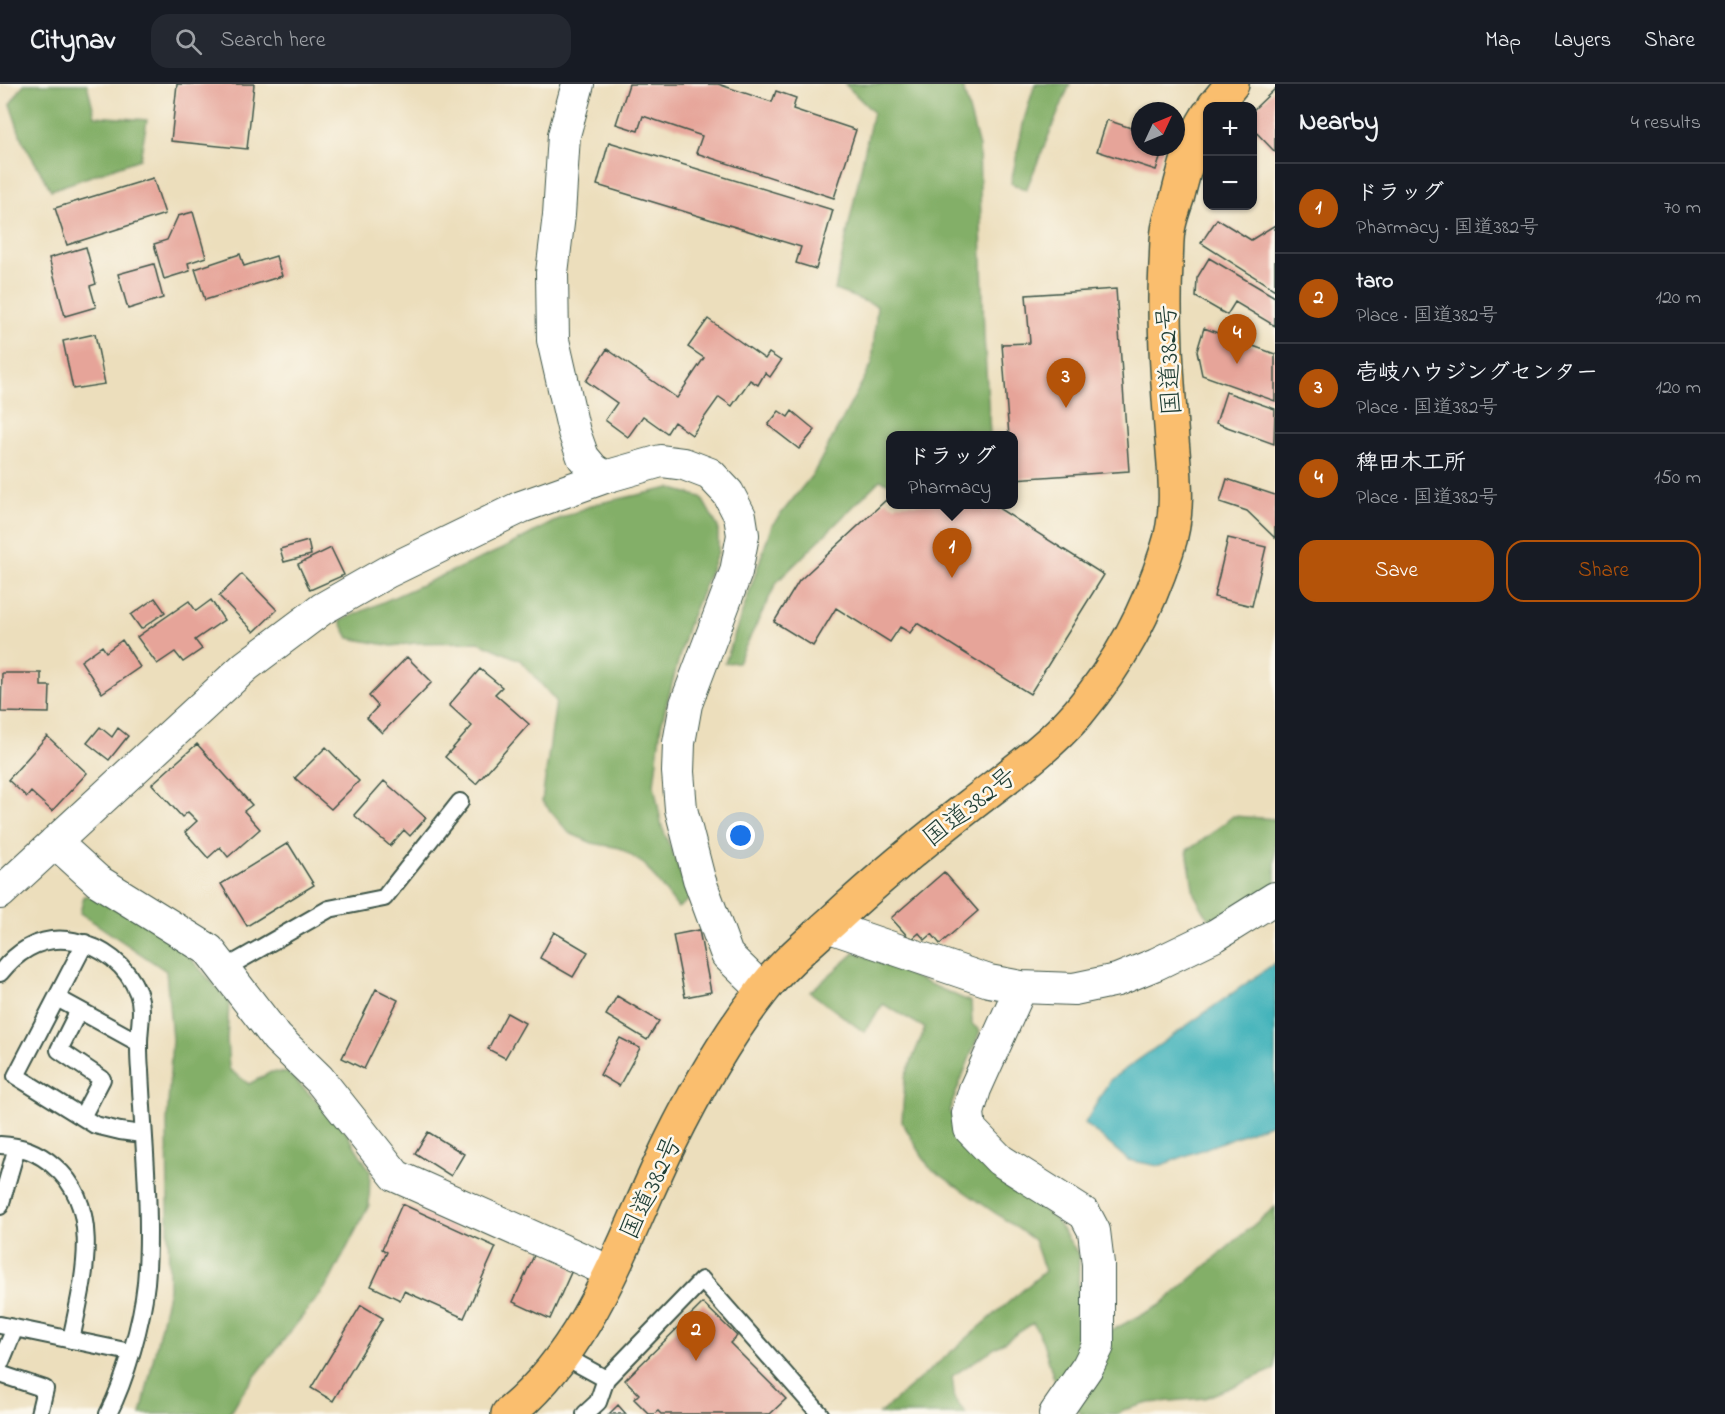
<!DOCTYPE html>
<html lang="en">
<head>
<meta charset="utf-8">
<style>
  body { margin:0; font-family:"Indie Flower","Klee One",sans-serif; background:#242831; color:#f1f3f6 }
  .controls { position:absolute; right:18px; top:18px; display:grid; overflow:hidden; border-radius:12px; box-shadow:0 2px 4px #0004 }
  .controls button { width:54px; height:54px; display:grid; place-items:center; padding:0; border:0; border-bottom:2px solid #363941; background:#171b24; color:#f1f3f6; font:30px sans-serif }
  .compass { position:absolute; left:1131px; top:18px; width:54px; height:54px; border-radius:50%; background:#171b24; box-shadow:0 2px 4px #0004; rotate:46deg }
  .you { position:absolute; left:741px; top:752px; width:21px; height:21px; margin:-15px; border:4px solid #fff; border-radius:50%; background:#1a73e8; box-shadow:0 0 0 9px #1a73e833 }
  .badge { display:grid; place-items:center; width:39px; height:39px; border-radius:50%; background:#b45309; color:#fff; font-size:20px; font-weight:700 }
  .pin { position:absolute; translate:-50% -50px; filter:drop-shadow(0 2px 3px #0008) }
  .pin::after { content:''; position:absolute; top:32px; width:21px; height:18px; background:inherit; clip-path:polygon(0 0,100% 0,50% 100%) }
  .popup { position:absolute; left:886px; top:347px; width:132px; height:78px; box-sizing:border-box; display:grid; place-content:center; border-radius:12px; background:#171b24; filter:drop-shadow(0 2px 4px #0005); font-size:20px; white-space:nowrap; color:#9ea1a6 }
  .popup b { font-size:22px; color:#f1f3f6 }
  .popup::after { content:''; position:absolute; left:50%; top:100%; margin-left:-12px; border:12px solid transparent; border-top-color:#171b24 }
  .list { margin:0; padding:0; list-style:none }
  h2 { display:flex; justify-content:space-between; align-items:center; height:78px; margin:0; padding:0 24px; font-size:26px }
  h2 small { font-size:20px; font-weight:400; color:#9ea1a6 }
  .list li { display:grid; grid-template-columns:39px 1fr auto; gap:18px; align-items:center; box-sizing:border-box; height:90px; padding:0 24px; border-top:2px solid #363941 }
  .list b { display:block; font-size:22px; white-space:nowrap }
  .list p { margin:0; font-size:20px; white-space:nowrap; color:#9ea1a6 }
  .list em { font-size:20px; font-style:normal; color:#9ea1a6 }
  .actions { display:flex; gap:12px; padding:18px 24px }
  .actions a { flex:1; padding:14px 0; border:2px solid #b45309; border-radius:18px; text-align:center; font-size:21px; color:#b45309 }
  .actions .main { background:#b45309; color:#fff }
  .icon { flex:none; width:33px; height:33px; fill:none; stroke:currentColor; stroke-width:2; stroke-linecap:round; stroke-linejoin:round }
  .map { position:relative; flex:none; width:1275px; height:1330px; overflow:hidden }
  header { display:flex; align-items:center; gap:36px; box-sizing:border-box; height:84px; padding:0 30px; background:#171b24; border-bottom:2px solid #363941 }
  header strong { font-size:28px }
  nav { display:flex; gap:33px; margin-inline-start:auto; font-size:21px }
  .search { width:420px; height:54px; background:#242831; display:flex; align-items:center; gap:15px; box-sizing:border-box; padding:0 21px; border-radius:18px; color:#9ea1a6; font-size:22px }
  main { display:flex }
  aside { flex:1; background:#171b24 }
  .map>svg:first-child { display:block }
  .forest { fill:#83af67; stroke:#51764e; stroke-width:1.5 }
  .water { fill:#44b4bb; stroke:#327878; stroke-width:1.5 }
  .building { fill:#e6a499 }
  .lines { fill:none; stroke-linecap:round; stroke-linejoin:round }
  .service-casing { stroke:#3e5548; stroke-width:20 }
  .minor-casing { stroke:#3e5548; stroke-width:34 }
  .trunk-casing { stroke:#3e5548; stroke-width:36 }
  .service { stroke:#fff; stroke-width:16 }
  .minor { stroke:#fff; stroke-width:32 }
  .trunk { stroke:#fabe6e; stroke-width:33 }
  .labels { text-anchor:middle; stroke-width:5; stroke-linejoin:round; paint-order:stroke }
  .street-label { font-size:26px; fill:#1f3d34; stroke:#fbf7ec }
</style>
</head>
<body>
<header>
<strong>Citynav</strong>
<div class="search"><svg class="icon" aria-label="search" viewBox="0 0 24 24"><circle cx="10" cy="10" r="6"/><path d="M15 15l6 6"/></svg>Search here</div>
<nav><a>Map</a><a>Layers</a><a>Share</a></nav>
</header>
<main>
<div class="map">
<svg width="1275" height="1330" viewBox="0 0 1275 1330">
  <rect width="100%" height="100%" fill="#fbf7ec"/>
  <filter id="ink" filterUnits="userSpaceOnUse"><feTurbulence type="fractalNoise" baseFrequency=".0167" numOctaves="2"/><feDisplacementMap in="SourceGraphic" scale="12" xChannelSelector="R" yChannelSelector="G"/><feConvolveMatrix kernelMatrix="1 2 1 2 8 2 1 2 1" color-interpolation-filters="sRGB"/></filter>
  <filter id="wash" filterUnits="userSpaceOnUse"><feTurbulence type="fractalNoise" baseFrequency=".008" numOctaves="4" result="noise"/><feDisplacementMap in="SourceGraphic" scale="24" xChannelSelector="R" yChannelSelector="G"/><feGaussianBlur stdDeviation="1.35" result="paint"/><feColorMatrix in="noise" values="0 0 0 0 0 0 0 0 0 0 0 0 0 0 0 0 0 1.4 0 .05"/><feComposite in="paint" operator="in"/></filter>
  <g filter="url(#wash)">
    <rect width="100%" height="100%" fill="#ecdebc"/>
    <!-- forest -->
    <path class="forest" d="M24 0H87L95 32 147 36 140 75 51 106 22 56 10 20Z
      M845 0H962L979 63 984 253 990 351 890 352V400L880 396 777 498 738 578 725 579 772 441 813 390 872 280 877 222 835 206 873 28Z
      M1035 0H1070L1026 106 1011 99 1024 36Z
      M670 404 701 413 718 443V468L687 544 661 641 654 701 662 743 691 814 678 824 645 781 620 764 592 759 569 749 542 717 556 617 520 576 479 558 415 559 392 562 349 554 340 537 502 465 561 434 595 420Z
      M1233 732 1275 735V802L1231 829 1209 836 1194 810 1187 766C1204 757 1218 744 1233 732Z
      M106 811 178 861 229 917 227 956 229 985 249 1000 271 988 288 989 343 1043 370 1087 369 1121 328 1200 245 1305 229 1330H141L169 1205 167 1038 172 955 166 887 80 829 84 812Z
      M856 868 971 918 972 940 980 947 949 1027 982 1081 1055 1135 1079 1171 1077 1264 1159 1222 1275 1123V1285L1205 1314 1149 1319 1123 1326 1118 1330H1081L1053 1292 1043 1258 1033 1239 952 1292 955 1316 966 1330H879L1045 1187 1034 1156 929 1083 902 1038 905 993 925 944 883 920 864 948 810 908Z"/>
    <!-- water -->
    <path class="water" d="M1275 879V1038L1159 1082 1128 1076 1085 1039 1110 996Z"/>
    <g id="blocks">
      <!-- building -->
      <path class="building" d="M177 0H254L247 65 171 57Z
        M629 0H718L772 18 776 7 796 14 793 25 856 46 834 114 696 69 702 52 643 32 638 47 616 40Z
        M1275 5V68L1252 44V27Z
        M1107 36 1140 47V63H1164L1156 86 1097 67Z
        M609 58 833 126 816 185 796 179 801 163 597 101Z
        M153 94 165 130 67 161 55 124Z
        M193 128 206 173 188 179 190 187 164 195 154 160 167 156 178 132Z
        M1217 135 1251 156 1275 141V206L1201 159Z
        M86 163 96 200 90 202 96 223 65 232 49 174Z
        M240 170 244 182 276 172 282 192 205 216 195 185Z
        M1209 174 1275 213V242L1235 218 1227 231 1196 213 1197 194Z
        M154 180 163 214 128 225 118 190Z
        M1116 205 1129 387 1014 395V352H1009L1002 260 1030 259 1026 211Z
        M708 235 765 275 769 269 781 277 770 293 765 289 758 301 750 296 732 322 719 313 692 351 674 338 667 349 643 332 628 353 605 336 617 319 586 297 607 265 677 314 704 274 688 263Z
        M1204 244 1275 270V317L1202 291 1197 267Z
        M95 250 105 300 73 305 63 257Z
        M1226 308 1275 325 1274 360 1216 339Z
        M779 327 788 333 792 327 815 346 799 365 768 341Z
        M1227 395 1275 411V454L1247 427 1220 418Z
        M886 416 890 420 896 422 897 420H992L1104 491 1030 610 917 539 910 549 900 543 890 558 836 524 813 562 774 538 799 497Z
        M1228 454 1266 463 1252 522 1214 513Z
        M308 457 311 471 284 478 280 465Z
        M331 464 344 491 310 506 298 480Z
        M242 490 277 526 254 548 219 512Z
        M155 514 165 528 141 545 131 531Z
        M211 516 224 536 195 556 202 565 183 578 175 568 157 580 137 553 189 517 196 527Z
        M122 556 140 583 102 609 81 577 102 562 106 568Z
        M407 573 432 598 382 649 367 634 378 622 369 612Z
        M480 585 502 603 495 610 529 640 476 700 445 673 472 642 449 621Z
        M2 589H41V602H50L49 629 1 628Z
        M100 643 112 653 118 644 128 652 109 676 87 659Z
        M47 652 87 689 52 727 31 708 27 713 8 696Z
        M197 660 252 721 244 727 260 745 228 773 220 763 208 774 185 748 197 737 188 728 182 733 152 700Z
        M326 663 359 697 331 725 295 694Z
        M384 697 426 734 410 752 404 746 390 762 354 731Z
        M288 759 314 801 247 842 221 800Z
        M944 788 978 827 940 860 932 850 925 856 919 849 911 856 891 834Z
        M699 846 711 908 685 913 673 851Z
        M554 848 588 868 573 893 540 874Z
        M376 905 398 916 364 985 342 974Z
        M617 912 659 937 647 956 606 931Z
        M507 929 525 939 505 974 488 965Z
        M620 954 640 964 619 1002 600 991Z
        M428 1048 464 1070 451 1092 415 1069Z
        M402 1120 496 1163 464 1234 404 1207 400 1216 371 1202 387 1168 382 1165Z
        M536 1167 573 1184 550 1235 513 1218Z
        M703 1219 737 1252 730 1259 786 1315 770 1330H661L658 1327 654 1330H649L634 1315 639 1310 625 1296Z
        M361 1221 383 1234 333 1317 311 1304Z
        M618 1321 626 1330H609Z"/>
    </g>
  </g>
  <g filter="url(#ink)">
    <use href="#blocks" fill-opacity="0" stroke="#3e5548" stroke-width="1.5"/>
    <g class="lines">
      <defs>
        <path id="service" d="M85 859 16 992 95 1041 120 1047 142 1050
          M224 885 329 825 384 814 460 718
          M0 889C19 865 43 851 74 857 103 863 127 881 138 909 144 925 139 942 139 959 139 968 139 977 140 986 143 1056 152 1129 146 1199 142 1238 126 1295 108 1330
          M57 914 79 926 59 966 102 995 82 1033
          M79 926 139 959
          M0 1061C22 1062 38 1068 54 1082 105 1124 82 1201 71 1256
          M0 1122 17 1063
          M0 1241 130 1268
          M562 1271 606 1295
          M0 1280 15 1244
          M0 1290 45 1305 39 1330
          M585 1330 598 1318 606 1295 702 1196 820 1330"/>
        <path id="minor" d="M578 0 564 51 559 131 552 189 553 256 574 348 583 373 593 385 605 393
          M55 758 98 797 209 866 277 954 319 995 396 1092 611 1188
          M0 809 246 582 322 525 387 488 521 423 605 393 661 377 684 380 710 390 728 409 740 432 743 451 736 488 686 620 679 659 678 688 681 725 699 795 727 871 763 906
          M827 842 989 897 1021 903 1074 905 1117 896 1156 880 1216 851 1275 814
          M1021 903 975 1005 968 1029 970 1045 1000 1076 1085 1130 1094 1147 1098 1180V1262L1088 1282 1055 1330"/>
        <path id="trunk" d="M1214 22 1232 0
          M508 1330C592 1262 624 1153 670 1059 696 1006 727 952 763 906 784 879 810 858 835 835 879 794 924 757 972 720 1008 692 1048 664 1078 629 1120 579 1147 528 1167 466 1181 425 1174 385 1171 343 1167 288 1163 234 1166 180 1167 167 1166 153 1169 141 1171 131 1175 121 1178 111 1185 83 1192 56 1208 31"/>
      </defs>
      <!-- service casing -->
      <use href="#service" class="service-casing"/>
      <!-- minor casing -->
      <use href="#minor" class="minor-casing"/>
      <!-- trunk casing -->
      <use href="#trunk" class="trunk-casing"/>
      <!-- service -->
      <use href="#service" class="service"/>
      <!-- minor -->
      <use href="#minor" class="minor"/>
      <!-- trunk -->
      <use href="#trunk" class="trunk"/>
    </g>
  </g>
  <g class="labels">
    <!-- street labels -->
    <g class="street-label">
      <text transform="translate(1168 276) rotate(-93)" y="9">国道382号</text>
      <text transform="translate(969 722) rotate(-38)" y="9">国道382号</text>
      <text transform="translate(650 1103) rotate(-65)" y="9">国道382号</text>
    </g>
  </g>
</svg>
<div class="controls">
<button>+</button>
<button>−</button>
</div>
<svg class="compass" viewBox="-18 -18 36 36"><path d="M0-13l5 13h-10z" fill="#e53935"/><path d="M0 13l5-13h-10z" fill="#9ea1a6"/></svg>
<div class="you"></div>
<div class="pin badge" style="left:952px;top:494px">1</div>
<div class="popup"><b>ドラッグ</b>Pharmacy</div>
<div class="pin badge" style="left:696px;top:1277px">2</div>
<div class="pin badge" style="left:1066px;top:324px">3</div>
<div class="pin badge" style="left:1237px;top:280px">4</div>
</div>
<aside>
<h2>Nearby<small>4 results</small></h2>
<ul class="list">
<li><span class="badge">1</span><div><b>ドラッグ</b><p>Pharmacy · 国道382号</p></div><em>70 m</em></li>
<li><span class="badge">2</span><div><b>taro</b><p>Place · 国道382号</p></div><em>120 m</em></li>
<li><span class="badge">3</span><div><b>壱岐ハウジングセンター</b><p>Place · 国道382号</p></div><em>120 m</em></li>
<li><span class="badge">4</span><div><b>稗田木工所</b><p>Place · 国道382号</p></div><em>150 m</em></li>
</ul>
<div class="actions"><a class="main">Save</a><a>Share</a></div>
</aside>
</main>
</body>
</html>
